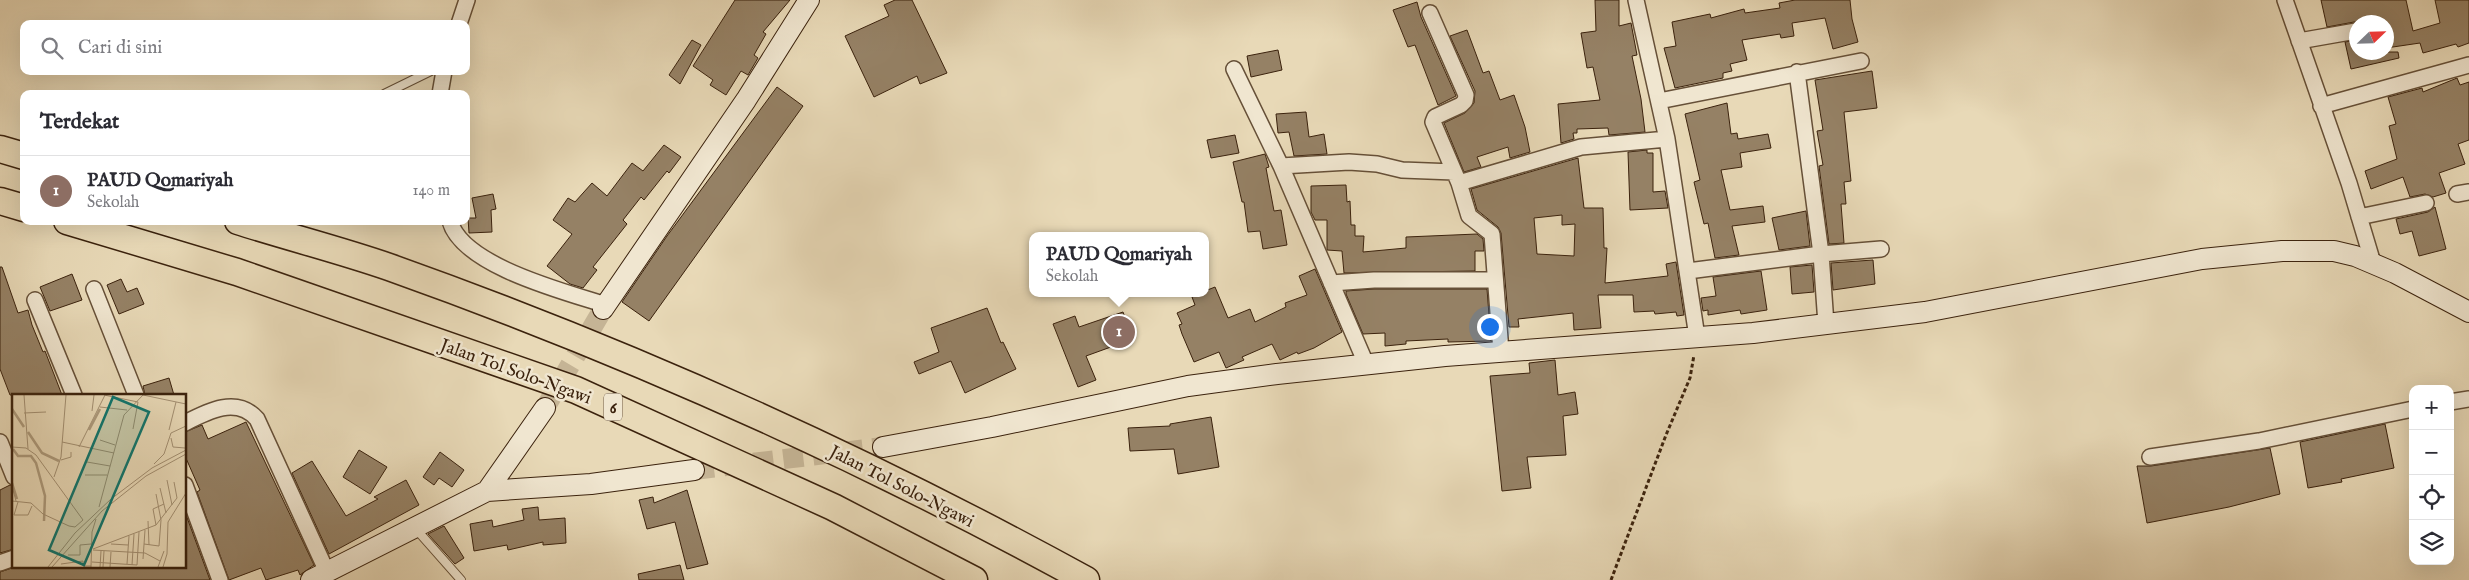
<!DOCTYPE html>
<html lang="id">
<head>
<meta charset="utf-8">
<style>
  body { margin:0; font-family:"IM FELL English",serif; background:#f7f7f7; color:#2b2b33 }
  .controls { position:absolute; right:15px; bottom:15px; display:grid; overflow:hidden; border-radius:10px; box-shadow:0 5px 20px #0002 }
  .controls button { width:45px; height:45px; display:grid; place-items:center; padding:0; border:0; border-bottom:1px solid #e1e1e2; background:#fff; color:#2b2b33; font:25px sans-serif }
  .compass { position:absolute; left:2349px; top:15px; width:45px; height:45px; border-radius:50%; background:#fff; box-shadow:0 5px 20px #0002; rotate:67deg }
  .you { position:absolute; left:1489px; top:326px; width:18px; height:18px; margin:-12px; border:4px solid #fff; border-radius:50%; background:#1a73e8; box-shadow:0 0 0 8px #1a73e833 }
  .badge { display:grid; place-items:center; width:32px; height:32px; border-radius:50%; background:#0b8043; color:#fff; font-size:16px; font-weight:700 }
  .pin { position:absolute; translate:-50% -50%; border:2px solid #fff; box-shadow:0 1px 5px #0006 }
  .popup { position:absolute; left:1029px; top:232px; width:180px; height:65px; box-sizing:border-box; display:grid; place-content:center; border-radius:10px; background:#fff; filter:drop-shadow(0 1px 4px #0005); font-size:16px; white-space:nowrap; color:#7c7c81 }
  .popup b { font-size:19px; color:#2b2b33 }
  .popup::after { content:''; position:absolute; left:50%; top:100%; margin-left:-10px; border:10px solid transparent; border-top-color:#fff }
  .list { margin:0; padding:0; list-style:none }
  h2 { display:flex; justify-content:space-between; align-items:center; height:65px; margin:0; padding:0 20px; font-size:21px }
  h2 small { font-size:16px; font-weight:400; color:#7c7c81 }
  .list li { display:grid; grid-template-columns:32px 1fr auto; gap:15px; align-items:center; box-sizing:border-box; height:70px; padding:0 20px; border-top:1px solid #e1e1e2 }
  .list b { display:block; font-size:19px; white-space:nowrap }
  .list p { margin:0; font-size:16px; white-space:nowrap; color:#7c7c81 }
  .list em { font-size:16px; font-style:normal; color:#7c7c81 }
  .icon { flex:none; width:28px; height:28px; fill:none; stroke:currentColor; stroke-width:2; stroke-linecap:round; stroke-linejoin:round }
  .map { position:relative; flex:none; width:2469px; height:580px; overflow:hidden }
  .search { position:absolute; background:#fff; box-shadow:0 5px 20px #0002; left:20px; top:20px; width:450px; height:55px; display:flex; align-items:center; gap:12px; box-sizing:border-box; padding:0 18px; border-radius:10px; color:#7c7c81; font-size:19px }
  .panel { position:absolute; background:#fff; box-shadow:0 5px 20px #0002; left:20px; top:90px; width:450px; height:135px; border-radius:10px }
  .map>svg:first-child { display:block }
  .building { fill:#958165; stroke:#3b220d; fill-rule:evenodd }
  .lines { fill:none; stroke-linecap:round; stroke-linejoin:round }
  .secondary-tunnel { stroke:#c5b495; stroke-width:20; stroke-dasharray:20 10; stroke-linecap:butt }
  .lane-casing { stroke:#665038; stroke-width:10 }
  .street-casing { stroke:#665038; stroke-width:18 }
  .secondary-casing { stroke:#3b220d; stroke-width:22 }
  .highway-casing { stroke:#3b220d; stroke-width:29 }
  .path { stroke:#3b220d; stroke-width:3; stroke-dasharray:4 2.5; stroke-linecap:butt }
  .lane { stroke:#f0e6d0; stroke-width:8 }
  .street { stroke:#f0e6d0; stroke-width:15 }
  .secondary { stroke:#f0e6d0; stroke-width:20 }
  .highway { stroke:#e8d9b7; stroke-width:26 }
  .labels { text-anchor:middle; stroke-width:5; stroke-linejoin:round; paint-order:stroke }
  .shield { fill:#f0e6d0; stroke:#715d48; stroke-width:1 }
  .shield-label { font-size:16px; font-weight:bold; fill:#3b220d }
  .street-label { font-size:18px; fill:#3b220d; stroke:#f0e6d0 }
  .inset-river { fill:none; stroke:#ad9b7d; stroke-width:2.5 }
  .inset-road { fill:none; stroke:#a39073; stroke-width:1 }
  .view { fill:#0f766e; fill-opacity:0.15; stroke:#0f766e; stroke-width:2.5 }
  .inset-edge { fill:none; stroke:#3b220d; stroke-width:2.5 }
</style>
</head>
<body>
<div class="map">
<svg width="2469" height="580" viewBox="0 0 2469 580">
  <rect width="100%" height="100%" fill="#e8d9b7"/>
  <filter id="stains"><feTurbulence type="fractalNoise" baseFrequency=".004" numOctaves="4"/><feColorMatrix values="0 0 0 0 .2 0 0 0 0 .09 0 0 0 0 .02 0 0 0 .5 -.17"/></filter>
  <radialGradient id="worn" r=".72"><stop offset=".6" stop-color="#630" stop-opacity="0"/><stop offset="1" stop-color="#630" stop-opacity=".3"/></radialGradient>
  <!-- building -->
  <path class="building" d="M735 0H790L763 32 766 34 754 55 758 58 748 75 741 71 726 95 710 85 713 80 693 66Z
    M895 0H912L947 73 920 84 917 76 874 97 845 36 889 16 884 5Z
    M1595 0H1619V26L1631 23 1637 55 1632 56 1641 99 1645 132 1609 135 1608 128 1577 129V133H1573L1574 139 1561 143 1558 104 1600 100 1593 67 1587 68 1581 33 1596 31Z
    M1795 0H1850L1852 19 1858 42 1833 49 1825 18 1792 23 1794 36 1781 38 1780 34 1742 40 1747 60 1730 64 1732 71 1723 73V78L1675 88 1664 48 1676 46 1672 22 1710 14 1711 18 1744 9 1745 13 1780 8 1779 3Z
    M2321 0H2406L2413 31 2440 23 2435 0H2469V43L2458 47 2456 44 2423 53 2420 43 2386 48V22H2354L2327 27Z
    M1417 2 1421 17 1456 96 1438 105 1415 45 1408 47 1393 10Z
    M1467 30 1483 73 1489 71 1500 100 1514 95 1525 127 1530 152 1510 158 1508 147 1477 157 1481 167 1464 172 1444 123 1465 113 1474 103 1475 91 1450 36Z
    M692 40 701 45 680 84 669 75Z
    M2356 40V52H2398L2399 58 2351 69 2345 42Z
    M1278 50 1282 70 1251 77 1247 56Z
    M1872 71 1877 108 1844 112 1851 181 1844 182 1846 204H1841L1844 243 1829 244 1819 166 1823 165 1817 131 1823 130 1815 80Z
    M2457 78 2460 85 2469 82V140L2458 144 2465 164 2439 173 2446 193 2433 197 2425 194 2410 197 2403 177 2371 189 2365 171 2397 159 2389 126 2396 124 2388 97 2422 88 2423 92Z
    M777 87 803 106 649 321 622 302 667 236Z
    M1727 103 1731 134 1737 133 1738 139 1768 134 1771 148 1740 153 1742 167 1721 170 1730 210 1763 206 1765 222 1732 226 1739 255 1715 258 1708 223 1704 224 1694 182 1700 180 1685 114Z
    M1306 112 1309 137 1324 134 1327 154 1294 156 1289 132 1278 133 1276 114Z
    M1235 135 1239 153 1211 158 1207 140Z
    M664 145 681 157 669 173 667 171 644 200 641 197 623 220 627 224 593 267 597 270 583 288 570 284 547 266 572 234 553 220 568 198 575 202 592 183 607 196 632 163 643 171Z
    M1647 150V153H1653V192L1665 191 1668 208 1630 210 1628 152Z
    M1265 154 1269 167 1266 168 1274 211 1281 210 1287 245 1263 249 1260 231 1248 232 1244 202H1242L1233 162Z
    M1578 158 1584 208H1603L1604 248H1607L1605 283 1668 276 1666 264 1676 262 1684 315 1677 316 1676 312 1655 314 1654 311 1634 312 1633 295H1598L1601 328 1574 330 1573 313 1518 319 1519 327H1509L1501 233 1498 227 1477 210 1471 189ZM1562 215V225L1575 224 1574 256 1537 254 1534 218Z
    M1346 185 1347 202 1350 201 1351 225H1355V236H1364L1363 252 1406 248V237L1477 234 1483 239 1484 251H1475V271L1344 273 1342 251 1327 250V220H1315L1311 212V186Z
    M493 194 496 209 491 210 492 232 469 233 468 218H476L472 198Z
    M2435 207 2446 249 2419 256 2412 231 2400 234 2396 219 2428 212Z
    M1806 211 1810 246 1779 250 1772 218Z
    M1873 260 1875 284 1833 290 1831 263Z
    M1812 265 1814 292 1792 294 1790 267Z
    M0 267H2L18 313 28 310 32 325 43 352 45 351 62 395H10L0 369Z
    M1315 269 1342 332 1314 348 1298 354 1297 352 1280 360 1272 344 1242 357 1244 360 1226 368 1219 352 1194 362 1182 334 1179 325 1182 324 1177 313 1195 305 1192 297 1205 293V291L1215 287 1228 318 1250 309 1255 322 1286 307 1285 303 1307 295 1299 276Z
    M1761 271 1767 310 1741 314 1740 310 1708 315V310L1703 311 1701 298 1716 296 1713 277Z
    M72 274 82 300 50 311 40 287Z
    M121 279 127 292 137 288 144 304 119 314 107 285Z
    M1374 289H1487L1491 341 1448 342V339L1406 341V344L1385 346V333L1363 334 1346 294V291Z
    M987 308 1001 343 1003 342 1016 369 965 393 951 361 919 374 914 362 939 352 931 328Z
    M1123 312 1133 339 1086 356 1096 380 1078 387 1053 324 1075 316 1079 327Z
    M1555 360 1558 395 1575 392 1578 414 1563 416 1566 455 1527 457 1531 488 1502 491 1490 376 1530 373 1529 363Z
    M169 378 174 395H145L143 386Z
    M1211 417 1219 467 1178 474 1174 449 1130 451 1128 428 1170 426V424Z
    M246 422 314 565 300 575 298 570 266 580 261 568 229 580 197 492 200 490 185 456V432L202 425 208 439Z
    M2385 424 2394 468 2341 479 2342 482 2308 488 2300 442Z
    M2270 448 2280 494 2229 507 2147 523 2137 466H2151Z
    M359 450 387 467 370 494 343 477Z
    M440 452 464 470 452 487 439 478 434 485 423 477Z
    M312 461 346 516 378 499 374 497 406 480 419 505 329 554 292 473Z
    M10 485 14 486V549L0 553V490Z
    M687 490 708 564 687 569 675 522 647 529 639 500 653 497 654 503Z
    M538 507 539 520 565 518 566 543 543 545V542L508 550 507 545 474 551 470 524 492 520 493 527 524 520 522 509Z
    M185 512 210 580H0V572L18 566H185Z
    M444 526 464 558 455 564 428 534Z
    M680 565 684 580H639L638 574Z"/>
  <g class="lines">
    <!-- secondary-tunnel -->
    <path class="secondary-tunnel" d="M545 408 603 309
      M694 470 883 447"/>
    <defs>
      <path id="lane" d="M384 94 431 71
        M416 529 461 580"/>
      <path id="street" d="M1636 0 1667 139 1697 337
        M2285 0 2349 183 2373 263
        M1430 13 1466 95 1465 101 1461 105 1435 117 1433 122 1459 183 1469 216 1492 234 1501 352
        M459 24 467 0
        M2299 41 2356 31
        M1234 69 1281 166 1367 366
        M1797 72 1821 254 1826 324
        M440 94 444 71
        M1659 101 1861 61
        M2321 106 2469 65
        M1281 166 1349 162 1377 164 1402 170 1454 172
        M1459 183 1581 147 1667 139
        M2457 194 2469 192
        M2359 217 2426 203
        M450 221C462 266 566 292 606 305
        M1688 271 1821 254 1881 249
        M1331 283 1374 280H1495
        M94 289 136 395
        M35 300 74 395
        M2450 402 2469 399
        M185 423C208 411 237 396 257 419L327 572
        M0 442 14 477
        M2150 457 2259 441 2413 409
        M185 485 220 580
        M0 563 14 558"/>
      <path id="secondary" d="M603 309 746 100 809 0
        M883 447 992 427 1188 386 1277 374 1445 356 1753 333 1925 312 2202 259 2282 251H2334L2355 256 2395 273 2469 312
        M487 491 545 408
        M311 580 487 491 591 484 694 470"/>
      <path id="highway" d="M0 149 24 156
        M0 201 24 208
        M67 221 237 272 576 390 833 507 974 580
        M238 221C288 237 340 250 389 267 628 352 864 458 1086 580"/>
    </defs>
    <!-- lane casing -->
    <use href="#lane" class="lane-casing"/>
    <!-- street casing -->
    <use href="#street" class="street-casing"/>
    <!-- secondary casing -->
    <use href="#secondary" class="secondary-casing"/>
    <!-- highway casing -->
    <use href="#highway" class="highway-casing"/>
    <!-- path -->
    <path class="path" d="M1611 580 1666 435 1690 378 1694 355"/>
    <!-- lane -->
    <use href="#lane" class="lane"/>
    <!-- street -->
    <use href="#street" class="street"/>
    <!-- secondary -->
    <use href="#secondary" class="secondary"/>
    <!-- highway -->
    <use href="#highway" class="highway"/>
  </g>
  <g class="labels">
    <!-- shield labels -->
    <rect class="shield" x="604" y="393.5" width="18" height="27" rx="4"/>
    <g class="shield-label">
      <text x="613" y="413">6</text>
    </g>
    <!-- street labels -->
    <g class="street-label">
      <text transform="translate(516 371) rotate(20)" y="6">Jalan Tol Solo–Ngawi</text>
      <text transform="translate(902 486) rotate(27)" y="6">Jalan Tol Solo–Ngawi</text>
    </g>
  </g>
  <!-- overview -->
  <g transform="translate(12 394)">
    <rect width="174" height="174" fill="#e8d9b7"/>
    <path class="inset-river" d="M0 15 12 33M77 36 88 15M16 38 30 59 47 67M1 55 6 62H19L24 69 33 102 32 127M0 89 5 105"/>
    <path class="inset-road" d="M12 1 16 55M92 1 126 8 121 35M131 1 174 10M88 13 115 16M80 17 82 1M12 19 34 18M157 36 164 8M159 44 161 53 173 54M88 46 103 51M50 48 102 59M0 53 14 54 24 61 71 126M67 53 93 1M49 66 59 63V58M75 68 98 72M142 70 152 60 159 39 174 32M73 81H95M42 83 49 63 54 1M155 86 160 111M0 92 4 107M148 94 154 119M0 107 19 109 31 120 57 132 63 133 71 126M6 108 2 121H16L20 112M87 113 112 21 131 1M136 127 137 151M144 131 141 115 152 110M99 150 116 151M132 150 147 152 149 126 144 100M81 155 144 131 165 104 162 88M81 156 133 159 148 167M56 161H68V151L79 150M131 165 133 136M80 168 125 171 127 138M49 170 71 167V172H79M115 170 117 142M120 171 122 140M36 173 63 139 99 105 140 74 174 56M40 173 90 117 134 82 174 60M79 173 80 138 84 125M88 173 89 157M91 173 92 157M98 173 99 158M146 173 152 157M151 173 155 160 156 128 174 99"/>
    <path class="view" d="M101 3 137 18 72 171 37 156Z"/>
    <rect width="174" height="174" class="inset-edge"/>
  </g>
  <rect width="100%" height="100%" filter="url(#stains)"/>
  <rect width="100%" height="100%" fill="url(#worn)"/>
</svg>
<div class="controls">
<button>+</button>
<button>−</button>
<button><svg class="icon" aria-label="locate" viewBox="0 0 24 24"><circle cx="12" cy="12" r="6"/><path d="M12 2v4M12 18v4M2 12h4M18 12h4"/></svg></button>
<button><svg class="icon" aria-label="layers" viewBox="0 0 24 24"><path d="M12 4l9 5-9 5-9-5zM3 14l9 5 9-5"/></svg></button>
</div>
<svg class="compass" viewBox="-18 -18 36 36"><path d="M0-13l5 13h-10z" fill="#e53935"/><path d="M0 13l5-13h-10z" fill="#7c7c81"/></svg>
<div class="you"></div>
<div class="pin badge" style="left:1119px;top:332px;background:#8d6e63">1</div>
<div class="popup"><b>PAUD Qomariyah</b>Sekolah</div>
<div class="search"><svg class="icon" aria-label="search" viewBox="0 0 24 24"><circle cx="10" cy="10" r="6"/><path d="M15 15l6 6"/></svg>Cari di sini</div>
<section class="panel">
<h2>Terdekat<small></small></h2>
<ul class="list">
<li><span class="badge" style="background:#8d6e63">1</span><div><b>PAUD Qomariyah</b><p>Sekolah</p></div><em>140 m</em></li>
</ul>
</section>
</div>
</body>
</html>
